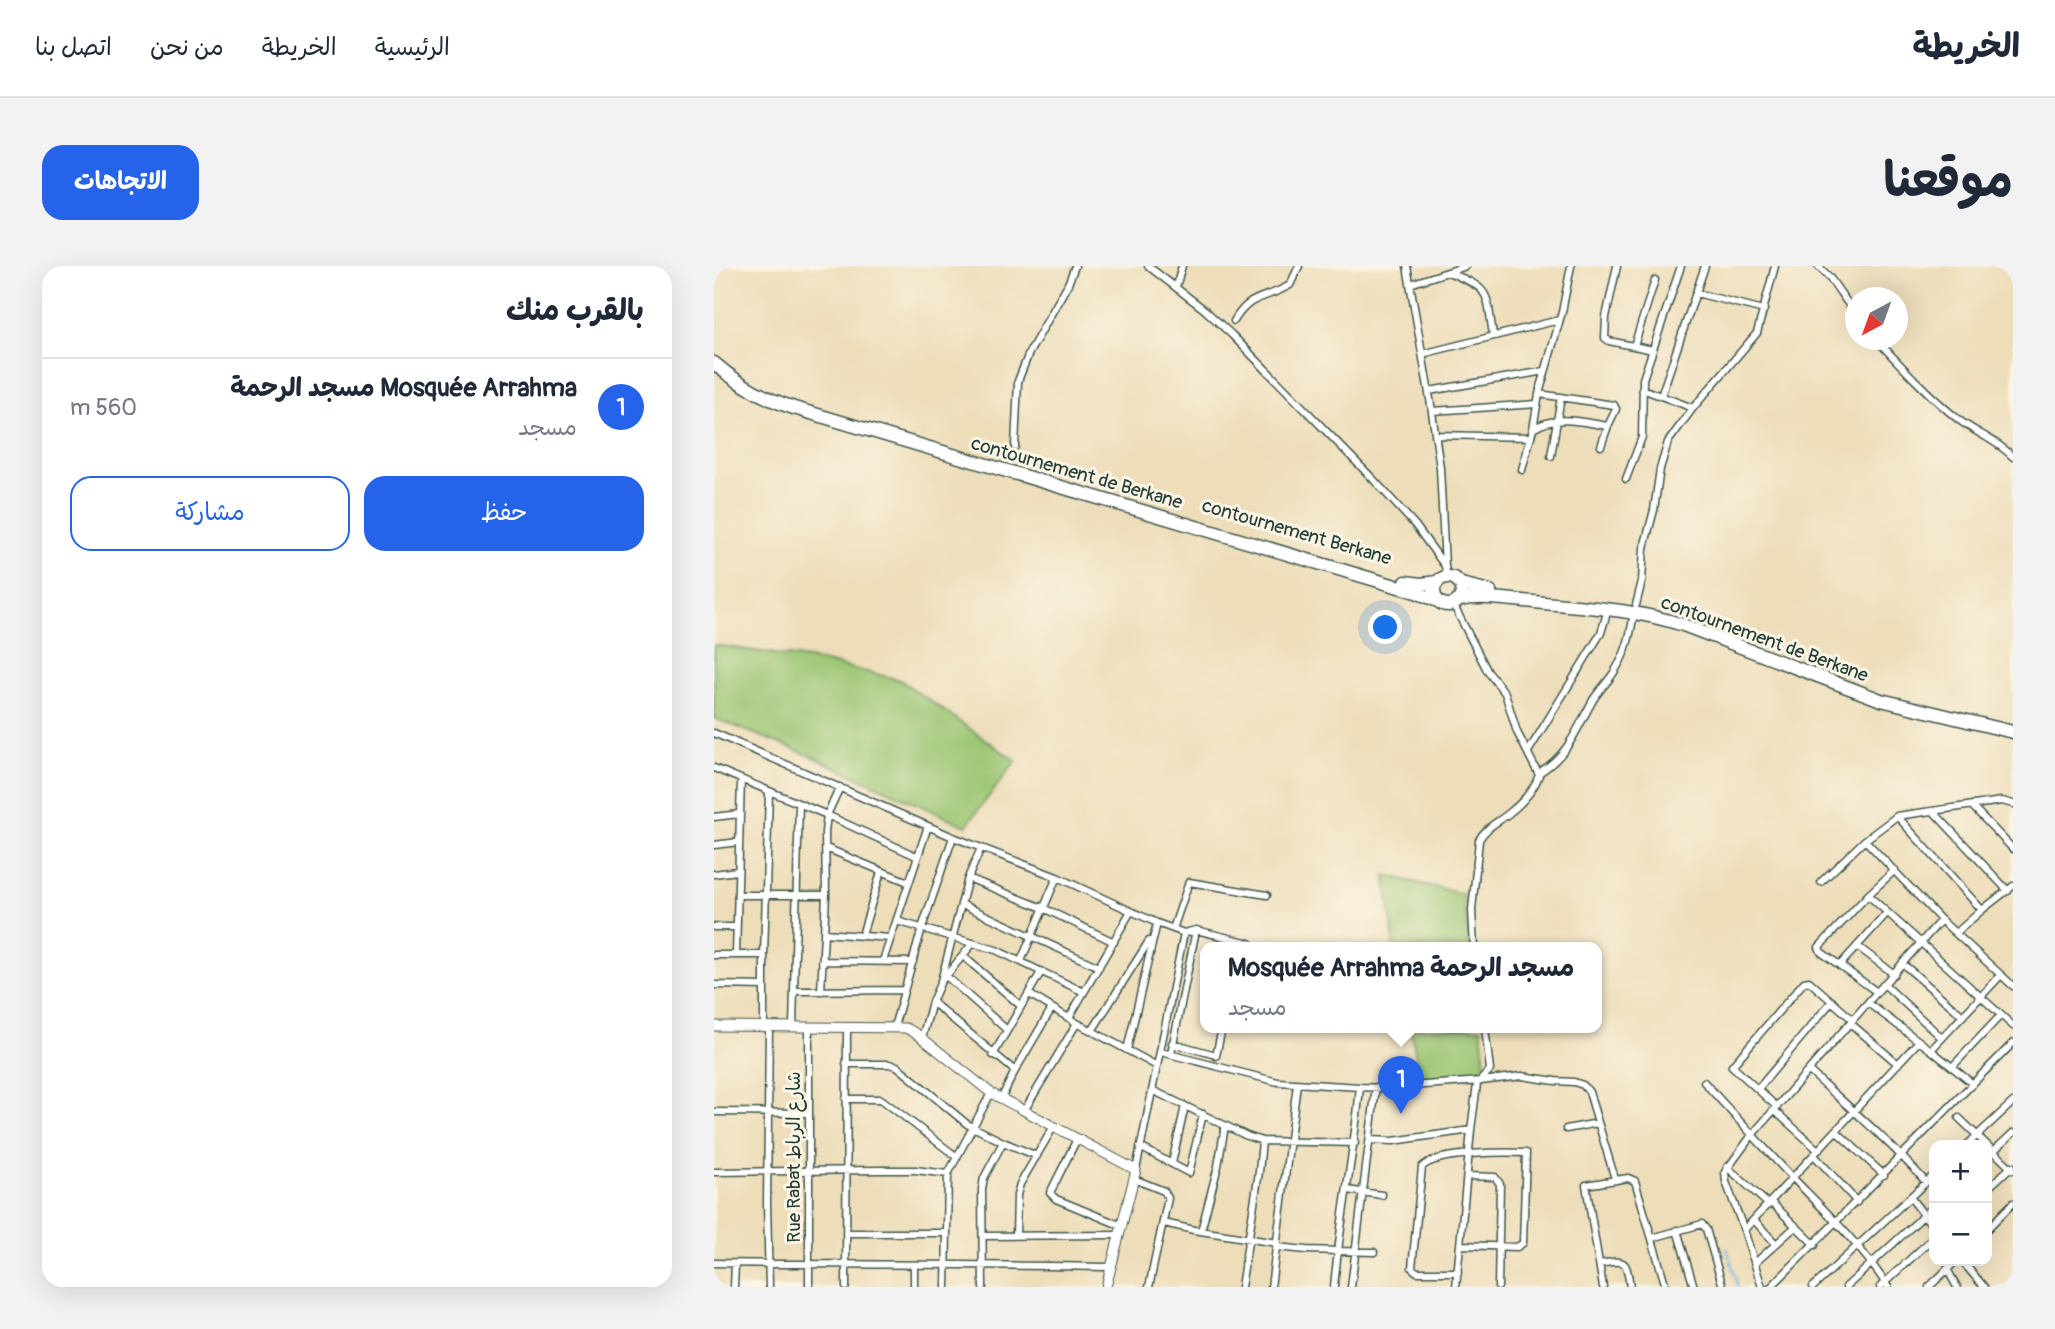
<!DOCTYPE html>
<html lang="ar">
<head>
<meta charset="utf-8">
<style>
  body { margin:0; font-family:Pangolin,"Playpen Sans Arabic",sans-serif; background:#f2f2f3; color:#1f2937; direction:rtl }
  .controls { position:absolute; right:21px; bottom:21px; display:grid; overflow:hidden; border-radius:14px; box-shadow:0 7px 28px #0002 }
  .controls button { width:63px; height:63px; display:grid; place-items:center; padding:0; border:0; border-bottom:2px solid #e0e1e3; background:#fff; color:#1f2937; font:35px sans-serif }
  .compass { position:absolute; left:1131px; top:21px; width:63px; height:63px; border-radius:50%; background:#fff; box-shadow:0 7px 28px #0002; rotate:221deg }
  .you { position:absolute; left:672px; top:362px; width:24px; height:24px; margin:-18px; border:5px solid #fff; border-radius:50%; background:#1a73e8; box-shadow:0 0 0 10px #1a73e833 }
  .badge { display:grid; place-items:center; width:46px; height:46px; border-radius:50%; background:#2563eb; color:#fff; font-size:23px; font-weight:700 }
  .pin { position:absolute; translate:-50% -58px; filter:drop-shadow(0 2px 4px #0008) }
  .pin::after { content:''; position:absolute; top:37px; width:24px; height:21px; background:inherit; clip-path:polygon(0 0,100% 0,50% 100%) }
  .popup { position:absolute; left:486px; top:676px; width:402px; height:91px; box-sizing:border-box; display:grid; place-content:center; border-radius:14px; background:#fff; filter:drop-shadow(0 2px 5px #0005); font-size:23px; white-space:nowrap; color:#747a83 }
  .popup b { font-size:26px; color:#1f2937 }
  .popup::after { content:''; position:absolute; left:50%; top:100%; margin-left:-14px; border:14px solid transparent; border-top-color:#fff }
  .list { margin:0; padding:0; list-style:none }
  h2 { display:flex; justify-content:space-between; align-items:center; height:91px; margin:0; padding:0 28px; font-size:30px }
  h2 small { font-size:23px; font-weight:400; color:#747a83 }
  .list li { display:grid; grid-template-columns:46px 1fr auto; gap:21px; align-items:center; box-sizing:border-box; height:98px; padding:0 28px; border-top:2px solid #e0e1e3 }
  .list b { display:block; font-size:26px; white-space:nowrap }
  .list p { margin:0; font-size:23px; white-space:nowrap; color:#747a83 }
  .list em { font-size:23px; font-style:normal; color:#747a83 }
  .actions { display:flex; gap:14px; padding:21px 28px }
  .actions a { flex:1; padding:16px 0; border:2px solid #2563eb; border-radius:21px; text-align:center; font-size:24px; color:#2563eb }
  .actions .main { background:#2563eb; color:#fff }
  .map { position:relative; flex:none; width:1299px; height:1021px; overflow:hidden; direction:ltr; border-radius:21px }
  header { display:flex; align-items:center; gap:42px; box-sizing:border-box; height:98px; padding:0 35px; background:#fff; border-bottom:2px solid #e0e1e3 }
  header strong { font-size:33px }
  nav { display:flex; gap:38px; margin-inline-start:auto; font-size:24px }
  .intro { display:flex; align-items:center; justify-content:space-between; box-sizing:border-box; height:168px; padding:0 42px }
  h1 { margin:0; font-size:49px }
  .button { padding:18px 32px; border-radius:21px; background:#2563eb; color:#fff; font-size:24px; font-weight:700 }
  main { display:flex; gap:42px; padding:0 42px }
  aside { flex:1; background:#fff; border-radius:21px; box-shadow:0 7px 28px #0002 }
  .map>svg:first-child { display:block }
  .green { fill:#9ac571; stroke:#5c8152; stroke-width:2 }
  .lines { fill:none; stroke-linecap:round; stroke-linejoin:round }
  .stream { stroke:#64b2de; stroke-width:2 }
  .street-casing { stroke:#3e5548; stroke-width:9 }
  .secondary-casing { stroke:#3e5548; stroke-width:11 }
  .highway-casing { stroke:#3e5548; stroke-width:15 }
  .street { stroke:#fff; stroke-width:6 }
  .secondary { stroke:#fff; stroke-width:9 }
  .highway { stroke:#fff; stroke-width:12 }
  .labels { text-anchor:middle; stroke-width:6; stroke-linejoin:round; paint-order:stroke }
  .street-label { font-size:19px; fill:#1f3d34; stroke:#fcf5e5 }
</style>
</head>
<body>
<header>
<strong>الخريطة</strong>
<nav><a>الرئيسية</a><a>الخريطة</a><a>من نحن</a><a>اتصل بنا</a></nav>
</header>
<div class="intro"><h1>موقعنا</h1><a class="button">الاتجاهات</a></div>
<main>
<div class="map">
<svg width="1299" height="1021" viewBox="0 0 1299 1021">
  <rect width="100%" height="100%" fill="#fcf5e5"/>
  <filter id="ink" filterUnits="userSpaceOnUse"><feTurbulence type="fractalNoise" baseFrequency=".0143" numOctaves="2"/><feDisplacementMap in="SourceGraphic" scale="14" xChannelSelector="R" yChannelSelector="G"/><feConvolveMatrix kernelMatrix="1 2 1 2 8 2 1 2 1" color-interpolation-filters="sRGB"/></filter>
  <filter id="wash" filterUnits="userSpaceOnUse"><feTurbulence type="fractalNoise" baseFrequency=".00686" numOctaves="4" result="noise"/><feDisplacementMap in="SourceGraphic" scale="28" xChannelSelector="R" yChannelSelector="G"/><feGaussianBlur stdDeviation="1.57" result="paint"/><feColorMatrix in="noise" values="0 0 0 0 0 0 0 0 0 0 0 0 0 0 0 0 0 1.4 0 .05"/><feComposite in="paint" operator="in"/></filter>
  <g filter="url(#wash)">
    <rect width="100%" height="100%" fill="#edddb9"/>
    <!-- green -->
    <path class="green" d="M0 379 107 395 186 414 302 495 252 560 97 490 0 452Z
      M671 609 749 628 756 682H679V667Z
      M696 762H767L772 808 707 814Z"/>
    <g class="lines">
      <!-- stream -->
      <path class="stream" d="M1013 982 1024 1021"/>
    </g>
  </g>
  <g filter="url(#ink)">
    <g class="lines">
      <defs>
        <path id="street" d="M434 0 491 44 518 69 659 213 701 259 731 300 733 311
          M693 0 717 139 726 202 731 300
          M903 0 892 51 891 72 895 75 939 84
          M1104 0 1116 12 1142 49
          M734 6C778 24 772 25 779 69
          M696 18 752 0
          M462 21 468 0
          M982 27 1050 44
          M520 55C537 27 551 34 576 19L585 0
          M1163 74C1189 102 1215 130 1245 154 1262 167 1284 175 1299 191
          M920 80 941 14
          M708 88 845 54
          M928 123 979 142
          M715 125 831 105
          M825 128 900 139 902 143 894 160
          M947 130 991 0
          M718 145 823 138
          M819 163C842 148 868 156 894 160L887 180
          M721 169 817 171
          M301 181 304 115 315 87 354 18 361 0
          M837 190 847 131
          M808 204 819 163 825 128 848 46 857 0
          M912 213 928 171 929 113 967 0
          M739 338 774 406 791 427 803 466 825 509C820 524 807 538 794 548 784 556 771 562 765 574L758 644 760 682
          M922 339 928 315 930 282 940 244 946 203 954 176 979 142 1043 67 1061 0
          M0 467 239 571 343 611 443 657 470 667 482 664 536 677
          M814 486 887 367 894 343
          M0 502 113 549 202 590
          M825 507C856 487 862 464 879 434 886 423 896 414 902 403 913 386 917 366 920 346
          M1258 540 1299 583
          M1219 545 1294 625
          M1183 550 1268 644
          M0 551 25 548
          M1151 574 1227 654 1299 720
          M0 579 25 576
          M112 582 194 616
          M0 608 23 605
          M254 612 329 642 400 676
          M1107 616 1151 574 1183 550 1288 535 1299 538
          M24 629H112
          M1154 629 1287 749 1238 801
          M247 638 385 701
          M1227 654 1170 718 1228 772
          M183 655 282 684 370 726
          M0 661H22
          M459 663 475 616 553 629
          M110 667 176 672
          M1242 667 1268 644 1299 620
          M148 669 167 606
          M1143 680 1180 708
          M22 688 27 514
          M0 689H50
          M249 690 307 740
          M108 695 199 696
          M169 695 214 560
          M307 695 343 611
          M1189 698 1249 750
          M1126 699 1173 647
          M232 710 259 677
          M227 715 232 710 293 764
          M0 719 50 720
          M80 725 190 724
          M107 725 112 629 111 566 113 549 126 521
          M1163 726 1107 686 1105 681 1154 629 1181 604
          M315 728 363 757 443 800
          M218 736 301 805
          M1154 737 1217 784 1259 818
          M1287 749 1299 760
          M355 752 417 645
          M1136 757 1184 798
          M50 761V689L55 527
          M55 761 53 937 55 1021
          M79 761 85 538
          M95 761V1021
          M180 761 208 662 239 571
          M378 765 435 675
          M208 772 218 736 227 715 254 612 267 582
          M458 777 502 789
          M413 784 443 657
          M1217 784 1287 709
          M447 786 564 816 646 821C640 888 626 954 620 1021
          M457 788 482 664
          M279 789 327 706
          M502 790 508 762
          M132 798H175L183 800 253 858 289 876 323 890
          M1095 805C1135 841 1176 876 1212 916
          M990 816C1019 848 1048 880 1078 911 1112 946 1148 980 1174 1021
          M646 821 668 822 767 815 808 810 841 815 860 816 869 819 875 826 901 913
          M1044 823 1118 735
          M438 824 533 870 548 875 641 877
          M132 833H167L243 891
          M287 833 301 805 338 742
          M1063 841 1018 800 1090 716 1095 715 1139 754
          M1060 844 1104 884
          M310 845 363 757
          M0 846 94 847
          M1245 852 1299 904
          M852 863 884 857
          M757 864 763 818 776 804 771 762
          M1122 865 1170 909
          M363 873 336 927 342 933 408 960
          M656 874 679 875 757 864 742 1021
          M1253 879 1299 836
          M426 881 475 907 489 848
          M1100 889 1143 936
          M1273 891 1299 867
          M458 897 471 840
          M1013 901 1055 939
          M422 904 470 667
          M0 906 165 904H201L234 908
          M753 910 781 911 786 918 784 1021
          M420 913 450 925 454 932 435 1021
          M1273 923 1298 900
          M633 924 668 929
          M1196 931 1220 962
          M1057 936 1101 979
          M1040 954 1062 978
          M450 957 480 964 563 977
          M1273 963 1299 937
          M963 964 980 1021
          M1030 964 1205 775
          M487 965 504 900 511 860
          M132 967H233
          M302 969 303 929 306 918 340 860
          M269 970 405 969
          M938 972 988 958 992 963 1009 1021
          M563 981 592 984 660 986
          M1248 995 1270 1021
          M0 997C132 999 264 998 397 1001
          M1041 997 1081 961
          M886 998C913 993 912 994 916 1021
          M1233 1003 1243 1021
          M744 1006H703L698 1002 708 901C722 886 790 886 812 887L809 977 803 981 747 979
          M20 1021 21 998
          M132 1021 133 761
          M200 1021V999
          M232 1021 234 908 277 827
          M269 1021 268 923 270 912 289 876
          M527 1021 545 906 548 875
          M557 1021 583 818
          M637 1021 662 821
          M889 1021 872 919 914 912 921 915 952 1021
          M1048 1021 1030 964 1012 916 1011 906 1038 869 1170 718
          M1057 1021 1299 777
          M1099 1021 1220 909
          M1132 1021 1220 940
          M1166 1021 1220 971
          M1215 1021 1242 995"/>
        <path id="secondary" d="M0 760 192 762 203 768 277 827 422 904 392 1021"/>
        <path id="highway" d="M0 97C24 118 49 132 80 142L702 326 724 335
          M720 325a14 14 0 1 1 28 0a14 14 0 1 1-28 0Z
          M692 316 707 318 723 316
          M747 318 776 325
          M745 334C770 329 796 334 820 336 871 341 921 343 969 359L1167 434 1299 466"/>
      </defs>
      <!-- street casing -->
      <use href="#street" class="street-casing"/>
      <!-- secondary casing -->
      <use href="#secondary" class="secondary-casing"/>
      <!-- highway casing -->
      <use href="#highway" class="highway-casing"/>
      <!-- street -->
      <use href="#street" class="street"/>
      <!-- secondary -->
      <use href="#secondary" class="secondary"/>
      <!-- highway -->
      <use href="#highway" class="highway"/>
    </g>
  </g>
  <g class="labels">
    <!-- street labels -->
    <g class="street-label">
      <text transform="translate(363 206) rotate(16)" y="7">contournement de Berkane</text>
      <text transform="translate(583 265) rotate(16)" y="7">contournement Berkane</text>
      <text transform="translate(1051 372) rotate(20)" y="7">contournement de Berkane</text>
      <text transform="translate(79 891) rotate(-90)" y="7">Rue Rabat شارع الرباط</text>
    </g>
  </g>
</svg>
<div class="controls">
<button>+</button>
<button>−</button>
</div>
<svg class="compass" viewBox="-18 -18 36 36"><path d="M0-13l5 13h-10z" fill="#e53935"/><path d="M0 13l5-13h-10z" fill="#747a83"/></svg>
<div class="you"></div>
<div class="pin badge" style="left:687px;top:848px">1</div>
<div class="popup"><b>Mosquée Arrahma مسجد الرحمة</b>مسجد</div>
</div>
<aside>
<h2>بالقرب منك<small></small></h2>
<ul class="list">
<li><span class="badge">1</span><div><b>Mosquée Arrahma مسجد الرحمة</b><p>مسجد</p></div><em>560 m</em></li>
</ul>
<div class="actions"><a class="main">حفظ</a><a>مشاركة</a></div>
</aside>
</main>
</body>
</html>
